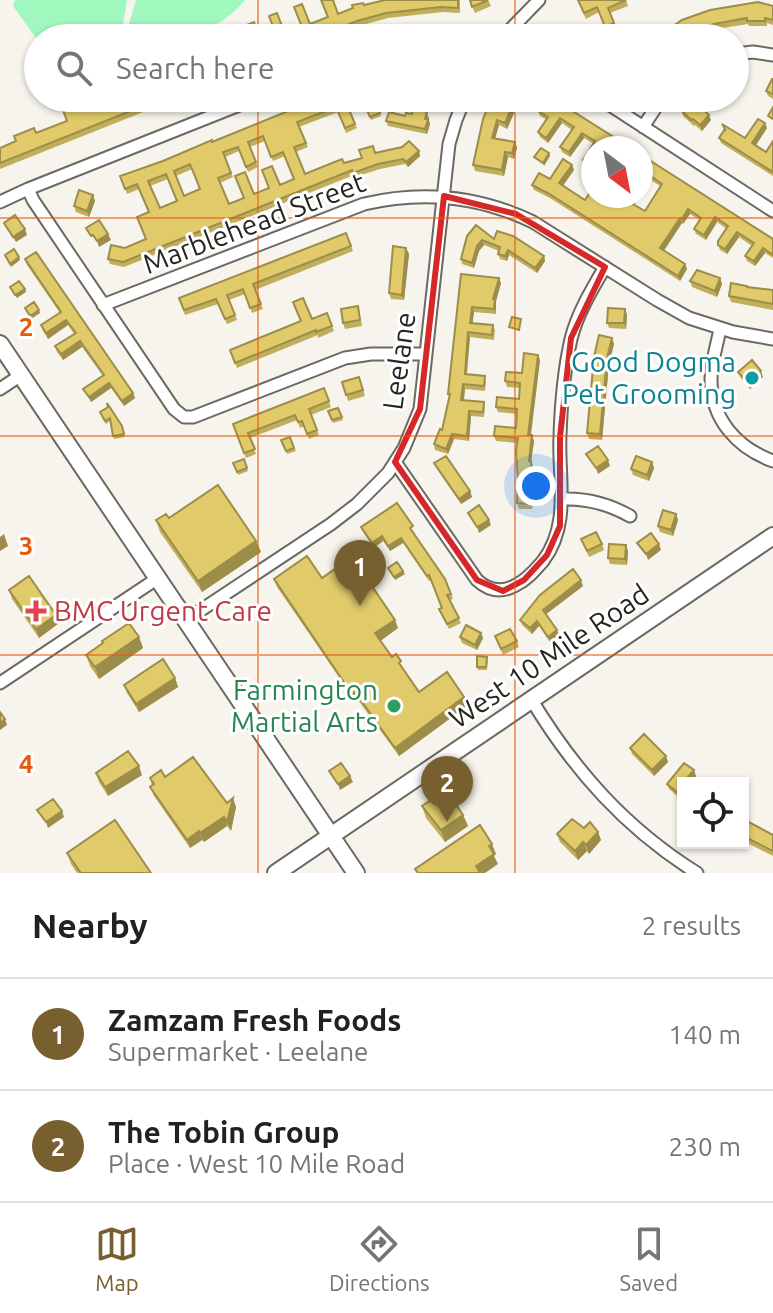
<!DOCTYPE html>
<html lang="en">
<head>
<meta charset="utf-8">
<style>
  body { margin:0; font-family:Ubuntu,sans-serif; background:#f2f2f2; color:#202124 }
  .controls { position:absolute; right:24px; bottom:24px; display:grid; overflow:hidden; border-radius:0px; box-shadow:0 2px 6px #0004 }
  .controls button { width:72px; height:72px; display:grid; place-items:center; padding:0; border:0; border-bottom:2px solid #e0e0e0; background:#fff; color:#202124; font:40px sans-serif }
  .compass { position:absolute; left:581px; top:136px; width:72px; height:72px; border-radius:50%; background:#fff; box-shadow:0 2px 6px #0004; rotate:148deg }
  .you { position:absolute; left:536px; top:486px; width:28px; height:28px; margin:-20px; border:6px solid #fff; border-radius:50%; background:#1a73e8; box-shadow:0 0 0 12px #1a73e833 }
  .badge { display:grid; place-items:center; width:52px; height:52px; border-radius:50%; background:#775f2f; color:#fff; font-size:26px; font-weight:700 }
  .pin { position:absolute; translate:-50% -66px; filter:drop-shadow(0 2px 4px #0008) }
  .pin::after { content:''; position:absolute; top:42px; width:28px; height:24px; background:inherit; clip-path:polygon(0 0,100% 0,50% 100%) }
  .list { margin:0; padding:0; list-style:none }
  h2 { display:flex; justify-content:space-between; align-items:center; height:104px; margin:0; padding:0 32px; font-size:34px }
  h2 small { font-size:26px; font-weight:400; color:#757577 }
  .list li { display:grid; grid-template-columns:52px 1fr auto; gap:24px; align-items:center; box-sizing:border-box; height:112px; padding:0 32px; border-top:2px solid #e0e0e0 }
  .list b { display:block; font-size:30px; white-space:nowrap }
  .list p { margin:0; font-size:26px; white-space:nowrap; color:#757577 }
  .list em { font-size:26px; font-style:normal; color:#757577 }
  .icon { flex:none; width:44px; height:44px; fill:none; stroke:currentColor; stroke-width:2; stroke-linecap:round; stroke-linejoin:round }
  .map { position:relative; flex:none; width:773px; height:873px; overflow:hidden }
  .search { position:absolute; background:#fff; box-shadow:0 2px 6px #0004; left:24px; right:24px; top:24px; height:88px; display:flex; align-items:center; gap:20px; box-sizing:border-box; padding:0 28px; border-radius:44px; color:#757577; font-size:30px }
  .sheet { height:328px; background:#fff }
  nav { display:flex; justify-content:space-around; align-items:center; box-sizing:border-box; height:112px; border-top:2px solid #e0e0e0; background:#fff; font-size:22px; color:#757577 }
  nav a { display:grid; justify-items:center; gap:4px }
  nav .on { color:#775f2f }
  .map>svg:first-child { display:block }
  .green { fill:#a0f8bf }
  .lines { fill:none; stroke-linecap:round; stroke-linejoin:round }
  .street-casing { stroke:#6b6962; stroke-width:15 }
  .secondary-casing { stroke:#6b6962; stroke-width:20 }
  .street { stroke:#fff; stroke-width:11 }
  .secondary { stroke:#fff; stroke-width:16 }
  .wall { fill:#c1ae5b; fill-rule:evenodd }
  .shaded-wall { fill:#9d8d4a }
  .building { fill:#e0ca6a; stroke:#9d8d4a; stroke-width:2; fill-rule:evenodd }
  .marked { fill:none; stroke:#d62828; stroke-width:6; stroke-linejoin:round }
  .grid { fill:none; stroke:#e8590c; stroke-width:2; stroke-opacity:0.55 }
  .culture-dot { fill:#0f9aa8; stroke:#fff; stroke-width:3 }
  .health-dot { fill:#e0444e; stroke:#fff; stroke-width:3 }
  .leisure-dot { fill:#2e9e5b; stroke:#fff; stroke-width:3 }
  .labels { text-anchor:middle; stroke-width:6; stroke-linejoin:round; paint-order:stroke }
  .street-label { font-size:28px; fill:#252522; stroke:#fff }
  .culture-label { font-size:28px; fill:#0d838f; stroke:#fff; text-anchor:end }
  .health-label { font-size:28px; fill:#be3a42; stroke:#fff; text-anchor:start }
  .leisure-label { font-size:28px; fill:#27864d; stroke:#fff; text-anchor:end }
  .grid-label { font-size:26px; text-anchor:middle; font-weight:bold; fill:#e8590c; stroke:#fff; stroke-width:6; stroke-linejoin:round; paint-order:stroke }
</style>
</head>
<body>
<div class="map">
<svg width="773" height="873" viewBox="0 0 773 873">
  <rect width="100%" height="100%" fill="#f6f4ec"/>
  <!-- green -->
  <path class="green" d="M15 0H127L122 31 119 38H38V41L13 6Z
    M136 0H245C214 38 172 40 129 24Z"/>
  <g class="lines">
    <defs>
      <path id="street" d="M502 38 539 0
        M735 54 753 52 773 55
        M599 98 773 211
        M643 127 662 98
        M28 189 33 200 174 409 184 417H193L345 358 371 354H426
        M0 202 28 189 257 98
        M103 305 364 204C423 190 479 196 533 222L657 300 689 318 733 332 773 339
        M720 329C717 345 711 363 711 379 711 419 737 448 773 461
        M0 389 21 375
        M395 462 477 580C489 591 502 593 516 585 527 580 535 570 543 561 571 524 558 479 560 436 561 405 564 370 571 339 577 314 592 289 605 267
        M562 499C586 498 609 504 630 516
        M186 620 331 524 357 504 388 473 404 448 420 409 449 144 456 120 465 98
        M0 683 158 578
        M531 699C574 770 625 828 697 873"/>
      <path id="secondary" d="M0 344 356 873
        M276 873 773 536"/>
    </defs>
    <!-- street casing -->
    <use href="#street" class="street-casing"/>
    <!-- secondary casing -->
    <use href="#secondary" class="secondary-casing"/>
    <!-- street -->
    <use href="#street" class="street"/>
    <!-- secondary -->
    <use href="#secondary" class="secondary"/>
  </g>
  <!-- wall -->
  <path class="wall" d="M460 0V13L443 12 388 18 359 26 329 38H275L364 5Z
    M469 0H488L491 6 475 13Z
    M578 0H626L628 6 610 13 616 29 607 32 599 12 586 19Z
    M773 6V25L767 23V26H749L748 24 716 29 692 38H669L666 31Z
    M773 79V99L768 96 766 91Z
    M125 98H170L171 101 0 169V148L66 121 72 111 102 107Z
    M320 98H367L368 99 348 107 357 128 346 133 338 112 299 127 308 147 296 152 305 174 362 158 375 153 419 151 420 156 408 167 405 164 380 169 355 177 354 175 124 267 110 264 108 259 125 248 146 239 149 212 139 189 127 194 120 176 212 142ZM265 141 273 161 285 156 294 179 229 204 220 183 233 177 225 157 239 151 248 172 258 167 250 147ZM192 169 200 189 184 196 176 176ZM168 179 177 201 160 208 150 186Z
    M546 98 631 148H593V171L585 165 583 160 594 144 584 138 570 157 562 152 560 147 572 130 562 123 548 143 540 137 538 132 547 120 540 116 538 111Z
    M708 98H729L713 106Z
    M376 102 381 116 371 120 365 106Z
    M512 107 514 113 507 129 499 125 495 138 515 142 517 148 514 159 508 157 504 176 475 171 473 165 483 119Z
    M681 110 711 120 702 131 695 125 694 126 683 116Z
    M405 116 429 117 428 120 430 124 427 134 388 126 386 121Z
    M722 124 745 138 767 128 756 145 766 152 773 141V176L721 143 719 138 725 129Z
    M572 165 574 170 563 186 585 200 593 196H640L634 205 645 211 660 186 651 180 641 195V165L773 239V258L765 253 755 266 747 261 745 256 752 246 739 237 727 254 720 250 718 245 727 229 717 222 706 240 696 234 694 229 700 220 690 214 683 224 682 223 664 251 685 264 687 269 680 281 550 198 534 190 532 185 550 179Z
    M95 201 89 217 76 212 74 206Z
    M346 233 353 251 255 290 263 309 252 313 245 294 229 300 237 320 227 324 218 304 185 315 179 298Z
    M467 236 494 239 544 256 545 261 537 273 509 255 507 261 500 259 498 254 499 251 484 245 479 251 474 268 462 264 461 259Z
    M406 248 409 254 404 300 391 299 389 293Z
    M25 259 133 393 135 398 124 406 111 388 91 402 83 389 103 376 82 347 63 360 57 352 55 346 74 334 68 325 48 339 43 331 41 325 60 313 27 265Z
    M461 274 501 283 496 301V314L474 312 472 323 493 325 495 330 494 340 470 337 467 374 486 381 485 391 465 389 464 400 484 402 485 407 484 417 471 416 469 441 454 439 448 454 435 450 434 444 442 430 449 397 448 394Z
    M720 278 722 284 717 297 692 287 690 281Z
    M748 288 773 290V310L731 302 729 296Z
    M358 306 362 326 345 329 343 323Z
    M625 309 627 315 626 329 609 328 607 323Z
    M312 319 332 326 334 331 318 338V335L237 368 230 350Z
    M612 338 614 344 609 364 602 440 589 439 587 433Z
    M540 360 531 435 534 441 531 462 533 466 534 486 532 509H519L517 503 518 480 517 443 496 441 494 436 516 428 517 414 498 412 496 407 519 399 520 388 507 387 505 381 522 373Z
    M738 372 763 377 750 389 741 378Z
    M359 377 365 396 348 401 342 382Z
    M324 388 331 407 311 415 319 435 309 439 304 426 300 428 297 420 250 438 256 454 246 458 233 424Z
    M338 408 343 420 333 423 328 411Z
    M100 412 122 426 125 437 114 439 110 421 106 424Z
    M290 437 296 451 287 454 281 440Z
    M244 459 248 471 238 475 233 463Z
    M652 462 654 468 649 481 633 475 631 469Z
    M434 463 470 491 472 497 461 504 437 469Z
    M676 514 678 520 673 536 660 532 658 526Z
    M169 518 256 541 261 552 202 592 160 532 156 520Z
    M361 527 415 531 413 532 445 579 453 599 449 600 461 623 449 629 441 614 439 609 441 608 431 580 429 581 403 543 390 551 383 541 374 548 363 532Z
    M581 539 602 544 604 550 589 557Z
    M628 551 627 565 610 564 608 558Z
    M322 578 398 628 380 641 392 657 404 670 419 692 464 697 467 706 399 756 358 700 356 702 277 587 274 579Z
    M583 586 546 614 559 635 550 642 539 626 532 634 522 625 520 620Z
    M9 590 56 615 59 623 39 638 12 599Z
    M481 633 483 638 477 650 462 643 460 637Z
    M495 636 517 641 519 647 503 655Z
    M139 637 143 648 99 679 90 666 86 655Z
    M488 660 487 670H478L477 667Z
    M175 678 178 687 139 712 127 693 124 685Z
    M630 748 666 756 668 762 654 776 632 754Z
    M96 773 142 775 108 796 99 782Z
    M696 776 690 783H683V801L669 789 667 784Z
    M165 777 236 807 231 831 227 826 204 842 202 840 190 848 154 796 150 787 152 786 150 778Z
    M422 806 463 815 468 826 445 842 426 818Z
    M743 819 773 835V856L743 841Z
    M584 828 598 832 601 840 589 854 587 851 578 860 560 842 557 834Z
    M67 853 151 873H77L71 864Z"/>
  <!-- shaded-wall -->
  <path class="shaded-wall" d="M512 107 514 113 507 129 505 123Z
    M427 112 430 124 427 134 425 129V119Z
    M709 115 711 120 702 131 700 125Z
    M560 118 562 123 548 143 546 138Z
    M497 120 499 125 494 143 492 138Z
    M765 123 767 128 754 148 752 143Z
    M582 133 584 138 570 157 569 152Z
    M515 142 517 148 514 159 512 153Z
    M419 151 420 156 408 167 406 162Z
    M505 152 508 157 504 176 502 170Z
    M549 153 550 156 544 166 543 163Z
    M572 165 574 170 561 188 559 183Z
    M649 175 651 180 641 195V187Z
    M93 195 95 201 89 217 87 211Z
    M635 196H640L632 208 631 203Z
    M688 209 690 214 683 224 682 219Z
    M715 217 717 222 706 240 704 235Z
    M680 218 682 223 662 253 660 248Z
    M25 229 27 235 16 242 13 237Z
    M737 232 739 237 727 254 725 249Z
    M108 234 111 240 99 247 97 241Z
    M482 240 484 245 479 251 474 268 472 263 477 246Z
    M406 248 409 254 404 300 402 295Z
    M763 248 765 253 755 266 754 261Z
    M508 250 509 255 507 261 505 256Z
    M544 256 545 261 537 273 535 268Z
    M19 257 20 260 11 267 10 264Z
    M685 264 687 269 680 281 678 276Z
    M499 278 501 283 496 301V314L493 299Z
    M720 278 722 284 717 297 715 291Z
    M25 289 26 292 17 298 15 295Z
    M472 307 474 312 472 328 470 323Z
    M625 309 627 315 626 329 624 323Z
    M39 310 40 313 31 319 30 316Z
    M66 320 68 325 48 339 46 333Z
    M468 332 470 337 466 379 465 374Z
    M612 338 614 344 609 364 602 440 600 434 607 358Z
    M80 341 82 347 63 360 61 354Z
    M538 355 540 360 530 440 528 435Z
    M761 371 763 377 750 389 748 383Z
    M109 383 111 388 91 402 89 397Z
    M463 384 465 389 463 405 461 400Z
    M133 393 135 398 124 406 122 401Z
    M469 411 471 416 469 441 467 436Z
    M452 434 454 439 448 454 446 449Z
    M532 435 534 441 531 462 533 466 534 486 532 509 531 504 529 461Z
    M608 460 610 466 598 474 596 468Z
    M652 462 654 468 649 481 647 475Z
    M470 491 472 497 461 504 459 499Z
    M676 514 678 520 673 536 671 530Z
    M489 520 491 525 479 533 477 527Z
    M4 534 8 546 0 551V537Z
    M382 536 383 541 374 548 372 543Z
    M401 538 403 543 390 551 388 546Z
    M256 541 261 552 202 592 198 581Z
    M659 544 661 550 648 560 646 554Z
    M626 545 628 551 627 565 625 559Z
    M403 571 405 574 395 580 394 577Z
    M581 580 583 586 545 615 543 610Z
    M56 615 59 623 39 638 36 629Z
    M395 620 398 628 379 642 375 633Z
    M537 621 539 626 532 634 530 628Z
    M557 630 559 635 550 642 548 637Z
    M481 633 483 638 477 650 475 645Z
    M139 637 143 648 99 679 95 667Z
    M175 678 178 687 139 712 136 704Z
    M355 692 358 700 356 702 352 694Z
    M464 697 467 706 399 756 395 748Z
    M5 719 7 725 0 730V723Z
    M666 756 668 762 654 776 652 770Z
    M139 766 142 775 108 796 105 787Z
    M694 770 696 776 690 783 686 779Z
    M350 776 353 782 340 790 338 784Z
    M233 798 236 807 231 831 227 822Z
    M62 811 64 817 48 828 46 822Z
    M463 815 468 826 445 842 441 830Z
    M224 817 227 826 204 842 200 833Z
    M199 831 202 840 190 848 187 840Z
    M598 832 601 840 589 854 586 845Z
    M583 842 587 851 578 860 575 851Z
    M492 844 496 854 494 856 498 864 485 873H478L476 866 489 846Z"/>
  <!-- building -->
  <path class="building" d="M321 0H333L338 14 353 8 352 5 363 3 364 5 385 0H458V8L441 7 386 13 357 21 314 38H275L277 37 269 16 277 13 285 34 302 27 294 7 302 4 310 24 328 17Z
    M470 0H488L472 7Z
    M579 0H626L608 8 614 23 605 27 597 7 584 13 578 0Z
    M758 2 773 6V20L765 18V21H747V18L714 24 689 33 681 38H670L666 31 682 20 710 10Z
    M254 22 260 38H249L244 26Z
    M772 79H773V94L766 91Z
    M86 98H98L102 107 125 98H163L0 163V148L16 141 14 136 34 128 36 133 67 121 60 102 67 100 72 111 89 104Z
    M320 98H357L346 102 355 124 345 128 336 107 297 122 306 143 294 147 305 174 342 159 344 163 362 158 359 150 373 146 375 153 402 147 409 141 419 151 406 162 403 159 378 164 353 173 352 170 123 262 108 259 111 245 125 248 146 239 137 217 149 212 137 184 125 189 120 176 163 161 212 140V142ZM263 136 271 157 283 152 294 179 280 185 272 166 262 170 269 188 254 194 245 172 235 176 244 198 229 204 218 178 231 173 223 152 238 147 246 167 256 162 248 142ZM190 164 200 189 184 196 174 171ZM166 174 177 201 160 208 148 181Z
    M546 98H552L631 148H593V167L583 160 595 141 582 133 569 152 560 147 574 127 560 118 546 138 538 132 548 117 538 111Z
    M491 99 512 107 505 123 497 120 492 138 515 142 512 153 505 152 502 170 473 165 483 119Z
    M376 102 380 113 370 117 365 106Z
    M688 102 692 106 696 102 709 115 700 125 693 119 691 120 681 110Z
    M773 107V119L768 116Z
    M413 108 427 112 425 119H428L425 129 386 121 389 112 405 116 406 113 412 114Z
    M758 119 765 123 752 143 766 152 773 141V172L719 138 725 129 726 131 722 124 745 138Z
    M541 148 549 153 543 163 534 157Z
    M646 158 773 239V255L763 248 754 261 745 256 754 243 737 232 725 249 718 245V241L728 226 715 217 704 235 694 229 701 218 688 209 682 219 680 218 660 248 685 264 678 276 548 193 532 185 539 173 550 179 563 159 572 165 559 183 585 200 593 188V196H635L631 203 645 211 662 184 649 175 641 187V165Z
    M79 190 93 195 87 211 74 206Z
    M15 215 25 229 13 237 4 223Z
    M99 220 108 234 97 241 93 235 91 236 86 228Z
    M476 225 494 239 497 231 513 236 544 256 535 268 508 250 505 256 498 254 500 247 482 240 477 246 472 263 461 259 467 236Z
    M346 233 351 246 253 284 261 304 250 308 243 289 227 295 235 315 225 319 216 299 184 310 179 298Z
    M393 246 406 248 402 295 389 293Z
    M14 249 19 257 10 264 5 255Z
    M36 252 133 393 122 401 109 383 89 397 83 389 104 375 80 341 61 354 55 346 76 333 66 320 46 333 41 325 61 312 25 259Z
    M697 270 720 278 715 291 690 281Z
    M461 274 499 278 493 299H495L494 309 472 307 470 323 493 325 492 335 468 332 465 374 485 376 484 386 463 384 461 400 484 402 483 412 469 411 467 436 452 434 446 449 434 444 440 429 442 430 450 394H448Z
    M19 281 25 289 15 295 10 287Z
    M731 283 747 286V287L773 290V304L729 296Z
    M303 298 312 319 327 313 332 326 316 332V330L235 363 230 350 301 321 293 302Z
    M34 302 39 310 30 316 25 308Z
    M358 306 360 320 343 323 341 309Z
    M608 308 625 309 624 323H607Z
    M512 317 521 319 519 330 509 327Z
    M599 335 612 338 607 358 600 434 587 433 594 357Z
    M524 353 538 355 528 435H532L529 461H531L532 480 531 504 517 503 518 480 516 451 518 438 494 436 495 426 516 428 517 409 496 407 497 397 519 399 520 383 505 381 506 372 522 373Z
    M752 360 761 371 748 383 738 372Z
    M359 377 363 390 346 395 342 382Z
    M324 388 329 401 309 409 317 430 307 434 302 421 298 422 295 415 248 433 255 449 244 453 233 424Z
    M107 403 122 426 124 434 113 436 110 418 105 421 100 412 108 407Z
    M338 408 342 417 332 420 328 411Z
    M290 437 294 448 286 451 281 440Z
    M598 446 608 460 596 468 586 454Z
    M446 456 470 491 459 499 434 463Z
    M636 456 652 462 647 475 631 469Z
    M244 459 247 468 237 472 233 463Z
    M218 485 256 541 198 581 156 520 166 514 169 518Z
    M397 503 413 526 410 528 445 579 451 594 447 595 459 618 447 624 439 609 442 608 429 575 427 576 401 538 388 546 382 536 372 543 361 527Z
    M479 505 489 520 477 527 468 513Z
    M663 510 676 514 671 530 658 526Z
    M596 532 602 544 587 551 581 539Z
    M651 533 659 544 646 554 637 543Z
    M609 544 626 545 625 559 608 558Z
    M307 556 322 578 352 557 395 620 375 633 392 657 396 654 401 661 399 663 419 692 447 672 464 697 395 748 355 692 352 694 274 579Z
    M397 562 403 571 394 577 388 568Z
    M573 569 581 580 543 610 557 630 548 637 537 621 530 628 520 620 540 595Z
    M29 576 56 615 36 629 9 590Z
    M129 623 139 637 95 667 86 655 103 643 102 641Z
    M466 625 481 633 475 645 460 637Z
    M510 629 517 641 501 649 495 636Z
    M477 656 487 657 486 667H477Z
    M163 659 175 678 136 704 124 685Z
    M0 712 5 719 0 723Z
    M644 734 666 756 652 770 630 748Z
    M128 751 139 766 105 787 96 773Z
    M193 757 227 803 233 798 227 822 224 817 200 833 199 831 187 840 150 787 154 784 150 778 161 770 165 777Z
    M341 763 350 776 338 784 329 771Z
    M684 763 694 770 686 779 690 783H683V797L667 784Z
    M446 790 463 815 441 830 422 806Z
    M53 799 62 811 46 822 37 810Z
    M572 819 584 828 590 822 598 832 586 845 583 842 575 851 557 834Z
    M743 819 773 835V851L743 836Z
    M115 820 151 873H81L67 853Z
    M480 825 492 844 489 846 494 854 476 866 480 873H418L415 869Z"/>
  <!-- marked area -->
  <path class="marked" d="M444 196 516 214 605 267 571 338 560 437V526L547 555 524 580 503 591 477 580 395 462 420 409Z"/>
  <!-- grid -->
  <path class="grid" d="M258 0V38M515 0V38M258 98V873M515 98V873M0 218H773M0 436H773M0 655H773"/>
  <!-- markers -->
  <circle class="culture-dot" cx="752" cy="378" r="8"/>
  <path class="health-dot" d="M32 599h8v8h8v8h-8v8h-8v-8h-8v-8h8z"/>
  <circle class="leisure-dot" cx="394" cy="706" r="8"/>
  <g class="labels">
    <!-- street labels -->
    <g class="street-label">
      <text transform="translate(254 223) rotate(-21)" y="10">Marblehead Street</text>
      <text transform="translate(399 361) rotate(-82)" y="10">Leelane</text>
      <text transform="translate(549 656) rotate(-34)" y="10">West 10 Mile Road</text>
    </g>
    <!-- culture labels -->
    <g class="culture-label">
      <text x="736" y="372">Good Dogma<tspan x="736" dy="32">Pet Grooming</tspan></text>
    </g>
    <!-- health labels -->
    <g class="health-label">
      <text x="54" y="621">BMC Urgent Care</text>
    </g>
    <!-- leisure labels -->
    <g class="leisure-label">
      <text x="378" y="700">Farmington<tspan x="378" dy="32">Martial Arts</tspan></text>
    </g>
  </g>
  <g class="grid-label">
    <text x="26" y="336">2</text>
    <text x="26" y="555">3</text>
    <text x="26" y="773">4</text>
  </g>
</svg>
<div class="controls">
<button><svg class="icon" aria-label="locate" viewBox="0 0 24 24"><circle cx="12" cy="12" r="6"/><path d="M12 2v4M12 18v4M2 12h4M18 12h4"/></svg></button>
</div>
<svg class="compass" viewBox="-18 -18 36 36"><path d="M0-13l5 13h-10z" fill="#e53935"/><path d="M0 13l5-13h-10z" fill="#757577"/></svg>
<div class="you"></div>
<div class="pin badge" style="left:360px;top:606px">1</div>
<div class="pin badge" style="left:447px;top:822px">2</div>
<div class="search"><svg class="icon" aria-label="search" viewBox="0 0 24 24"><circle cx="10" cy="10" r="6"/><path d="M15 15l6 6"/></svg>Search here</div>
</div>
<section class="sheet">
<h2>Nearby<small>2 results</small></h2>
<ul class="list">
<li><span class="badge">1</span><div><b>Zamzam Fresh Foods</b><p>Supermarket · Leelane</p></div><em>140 m</em></li>
<li><span class="badge">2</span><div><b>The Tobin Group</b><p>Place · West 10 Mile Road</p></div><em>230 m</em></li>
</ul>
</section>
<nav>
<a class="on"><svg class="icon" aria-label="map" viewBox="0 0 24 24"><path d="M3 6l6-2 6 2 6-2v14l-6 2-6-2-6 2zM9 4v14M15 6v14"/></svg>Map</a>
<a><svg class="icon" aria-label="directions" viewBox="0 0 24 24"><path d="M12 3l9 9-9 9-9-9zM9 14v-3h6M13 9l2 2-2 2"/></svg>Directions</a>
<a><svg class="icon" aria-label="saved" viewBox="0 0 24 24"><path d="M7 4h10v16l-5-4-5 4z"/></svg>Saved</a>
</nav>
</body>
</html>
